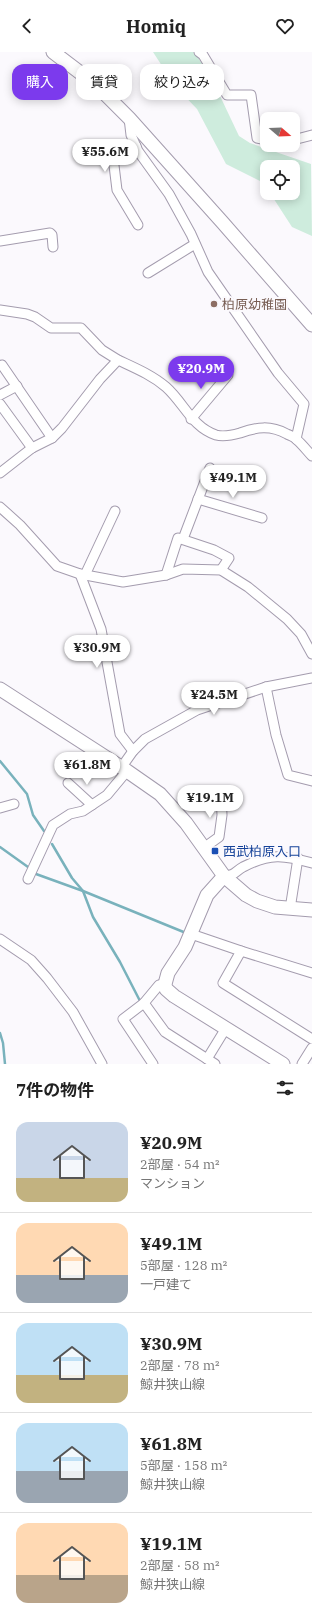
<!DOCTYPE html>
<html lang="ja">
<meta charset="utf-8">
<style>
:root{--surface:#fff;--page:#f6f6f6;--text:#222;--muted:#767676;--line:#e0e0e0;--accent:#7c3aed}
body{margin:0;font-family:"IBM Plex Serif","Noto Sans JP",serif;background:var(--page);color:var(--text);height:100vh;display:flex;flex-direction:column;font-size:15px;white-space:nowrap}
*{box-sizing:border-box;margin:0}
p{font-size:13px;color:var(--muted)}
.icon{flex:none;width:22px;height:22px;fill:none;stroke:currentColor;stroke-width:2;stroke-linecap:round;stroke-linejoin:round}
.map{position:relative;height:1012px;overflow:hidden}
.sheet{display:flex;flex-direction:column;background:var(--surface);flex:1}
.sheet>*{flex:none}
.hud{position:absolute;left:12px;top:12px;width:288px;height:36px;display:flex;gap:8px}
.needle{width:26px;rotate:109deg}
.buttons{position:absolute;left:260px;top:60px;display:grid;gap:8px}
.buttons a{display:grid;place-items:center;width:40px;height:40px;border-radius:8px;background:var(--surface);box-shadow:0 2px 10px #0003;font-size:20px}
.price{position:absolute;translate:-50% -34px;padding:0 9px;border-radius:14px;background:#fff;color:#222;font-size:13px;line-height:26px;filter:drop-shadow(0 1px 2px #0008)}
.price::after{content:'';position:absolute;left:50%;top:24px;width:12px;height:9px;margin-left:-6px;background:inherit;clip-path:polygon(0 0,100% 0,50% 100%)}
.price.on{background:var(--accent);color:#fff}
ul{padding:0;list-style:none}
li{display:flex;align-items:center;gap:12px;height:100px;padding:0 16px}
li+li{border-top:1px solid var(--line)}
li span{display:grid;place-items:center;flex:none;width:112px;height:80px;border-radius:12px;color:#555}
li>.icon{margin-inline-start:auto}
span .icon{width:48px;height:48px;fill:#fffc;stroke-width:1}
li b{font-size:17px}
h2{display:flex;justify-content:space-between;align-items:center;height:48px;padding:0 16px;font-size:17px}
.chip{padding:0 14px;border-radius:12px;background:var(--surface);box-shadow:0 2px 10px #0003;font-size:14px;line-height:36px}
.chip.on{background:var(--accent);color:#fff}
header{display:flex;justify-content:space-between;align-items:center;height:52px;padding:0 16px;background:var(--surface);font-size:18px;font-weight:700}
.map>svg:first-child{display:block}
</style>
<header><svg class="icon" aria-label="back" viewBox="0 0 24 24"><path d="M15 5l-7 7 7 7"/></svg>Homiq<svg class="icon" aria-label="heart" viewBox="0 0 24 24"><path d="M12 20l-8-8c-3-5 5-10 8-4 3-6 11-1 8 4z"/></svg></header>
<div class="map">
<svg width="312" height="1012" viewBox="0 0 312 1012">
<rect width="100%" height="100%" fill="#fbf9fd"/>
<polygon fill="#ceecdd" points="153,0 193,0 197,4 212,27 239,84 250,91 311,112 312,184 292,175 270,141 293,141 293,115 267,115 267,137 262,130 226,112 197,57 175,34"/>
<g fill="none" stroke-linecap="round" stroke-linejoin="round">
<g stroke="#79b2bc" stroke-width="2.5">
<polyline points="0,709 27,742 33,763 44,779"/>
<polyline points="52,792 72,826 83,839 93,865 120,910 140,949"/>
<polyline points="0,795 28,815"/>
<polyline points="36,822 83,839 186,881"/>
<polyline points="0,981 3,991 5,1012"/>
</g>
<g stroke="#a49cae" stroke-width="11">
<g id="street">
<polyline points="199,0 203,3 227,43 251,43 257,86 267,88"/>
<polyline points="129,66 131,83 138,99 169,142 191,182 208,220 278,321 304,352 296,387"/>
<polyline points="293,88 312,83"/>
<polyline points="136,94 112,97 117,138 138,173"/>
<polyline points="0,189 50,181 52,183 53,195"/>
<polyline points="148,221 195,192"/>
<polyline points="0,258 27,262 35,265 51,276 81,276 102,298 118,308"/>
<polyline points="2,313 52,386"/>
<polyline points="0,343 17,334"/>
<polyline points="0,352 32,396"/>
<polyline points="191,367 228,323"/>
<path d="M 0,421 L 32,396 L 52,386 L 62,376 L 100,327 L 118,308 C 135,316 152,323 166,335 C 184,351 192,375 216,383 C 223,385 233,383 240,381 C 257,375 270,373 287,382 C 291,384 295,385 297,388 C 303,393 307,399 312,404"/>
<polyline points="198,447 262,466"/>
<polyline points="0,455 20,473 57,514 80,522 123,530 166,523 183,517 221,518 248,535 287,567 301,582 312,602"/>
<polyline points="183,487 210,416"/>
<polyline points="80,522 101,577 120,682 133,699"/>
<polyline points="85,523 115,459"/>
<polyline points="166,523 178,486 214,498 229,506 221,518"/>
<polyline points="266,635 276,683 288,723 312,729"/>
<polyline points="121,716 133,699 145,687 197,658 266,635 312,626"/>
<polyline points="68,731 92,753"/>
<polyline points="0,756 14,752"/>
<polyline points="205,795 219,785 222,763 221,742"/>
<path d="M 224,824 C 236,823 234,820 243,815 C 270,801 284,803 312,811"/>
<polyline points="28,827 53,773 70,762 83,759 107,743 127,719"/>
<polyline points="290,857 298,806"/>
<polyline points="191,882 241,899"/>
<polyline points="0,887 31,908 47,926 73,960 102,1012"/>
<polyline points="312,921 241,899 223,931 312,987"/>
<polyline points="144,951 165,980 215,1012"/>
<polyline points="207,1007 226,976"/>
<polyline points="153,1012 123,967 144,951 159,933 165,932"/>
<polyline points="302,1012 312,996"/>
</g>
</g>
<g stroke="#a49cae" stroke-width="15">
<g id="secondary">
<polyline points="53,0 95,32 129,66 223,171 312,273"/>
<polyline points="0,637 127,719 160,742 186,771 224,824 246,843 257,849 275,855 312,858"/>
<polyline points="224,824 207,843 185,895 168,921 165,932 166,937 174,944 283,1012"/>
</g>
</g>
<use href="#street" stroke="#fff" stroke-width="9"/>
<use href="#secondary" stroke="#fff" stroke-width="13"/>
</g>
<circle fill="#8d6e63" stroke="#fbf9fd" stroke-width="1.5" cx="214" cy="252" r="4"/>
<rect fill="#1a4fb4" stroke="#fbf9fd" stroke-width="1.5" x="211" y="795" width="8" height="8" rx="2"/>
<g text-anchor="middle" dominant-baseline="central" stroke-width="4" stroke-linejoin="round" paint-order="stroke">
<g font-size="13" fill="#785e54" stroke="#fbf9fd" text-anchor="start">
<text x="222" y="252">柏原幼稚園</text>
</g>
<g font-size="13" fill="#164399" stroke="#fbf9fd" text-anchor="start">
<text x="223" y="799">西武柏原入口</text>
</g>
</g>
</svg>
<div class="buttons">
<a><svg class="needle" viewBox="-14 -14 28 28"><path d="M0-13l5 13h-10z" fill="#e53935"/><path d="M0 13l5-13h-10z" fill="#767676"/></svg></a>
<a><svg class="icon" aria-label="locate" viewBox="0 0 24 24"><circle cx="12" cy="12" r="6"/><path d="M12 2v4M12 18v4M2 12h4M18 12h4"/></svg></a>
</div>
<b class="price" style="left:105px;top:121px">¥55.6M</b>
<b class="price on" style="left:201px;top:338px">¥20.9M</b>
<b class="price" style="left:233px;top:447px">¥49.1M</b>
<b class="price" style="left:97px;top:617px">¥30.9M</b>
<b class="price" style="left:214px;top:664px">¥24.5M</b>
<b class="price" style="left:87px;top:734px">¥61.8M</b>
<b class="price" style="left:210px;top:767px">¥19.1M</b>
<div class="hud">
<a class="chip on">購入</a>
<a class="chip">賃貸</a>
<a class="chip">絞り込み</a>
</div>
</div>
<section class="sheet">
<h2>7件の物件<svg class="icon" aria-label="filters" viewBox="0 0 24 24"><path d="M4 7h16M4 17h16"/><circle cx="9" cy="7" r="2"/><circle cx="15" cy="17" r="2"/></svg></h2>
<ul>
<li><span style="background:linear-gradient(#c9d6e8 70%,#c2b280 0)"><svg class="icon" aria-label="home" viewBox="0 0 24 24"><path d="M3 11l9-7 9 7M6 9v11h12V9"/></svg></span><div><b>¥20.9M</b><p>2部屋 · 54 m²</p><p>マンション</p></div></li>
<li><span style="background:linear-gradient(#ffd9b3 65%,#9aa5b1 0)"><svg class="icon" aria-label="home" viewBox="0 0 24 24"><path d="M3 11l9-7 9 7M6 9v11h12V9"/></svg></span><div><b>¥49.1M</b><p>5部屋 · 128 m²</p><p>一戸建て</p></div></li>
<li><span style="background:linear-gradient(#bfe0f5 65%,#c2b280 0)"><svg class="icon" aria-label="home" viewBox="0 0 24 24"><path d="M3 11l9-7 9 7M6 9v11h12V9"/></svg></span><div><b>¥30.9M</b><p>2部屋 · 78 m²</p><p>鯨井狭山線</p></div></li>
<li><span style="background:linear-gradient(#bfe0f5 60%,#9aa5b1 0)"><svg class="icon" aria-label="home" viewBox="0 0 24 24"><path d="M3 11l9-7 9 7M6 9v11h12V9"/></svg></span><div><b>¥61.8M</b><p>5部屋 · 158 m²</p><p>鯨井狭山線</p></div></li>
<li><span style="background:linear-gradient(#ffd9b3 65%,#b9a48a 0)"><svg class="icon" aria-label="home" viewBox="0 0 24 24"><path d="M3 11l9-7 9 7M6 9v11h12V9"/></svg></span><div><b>¥19.1M</b><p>2部屋 · 58 m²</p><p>鯨井狭山線</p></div></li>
</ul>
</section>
